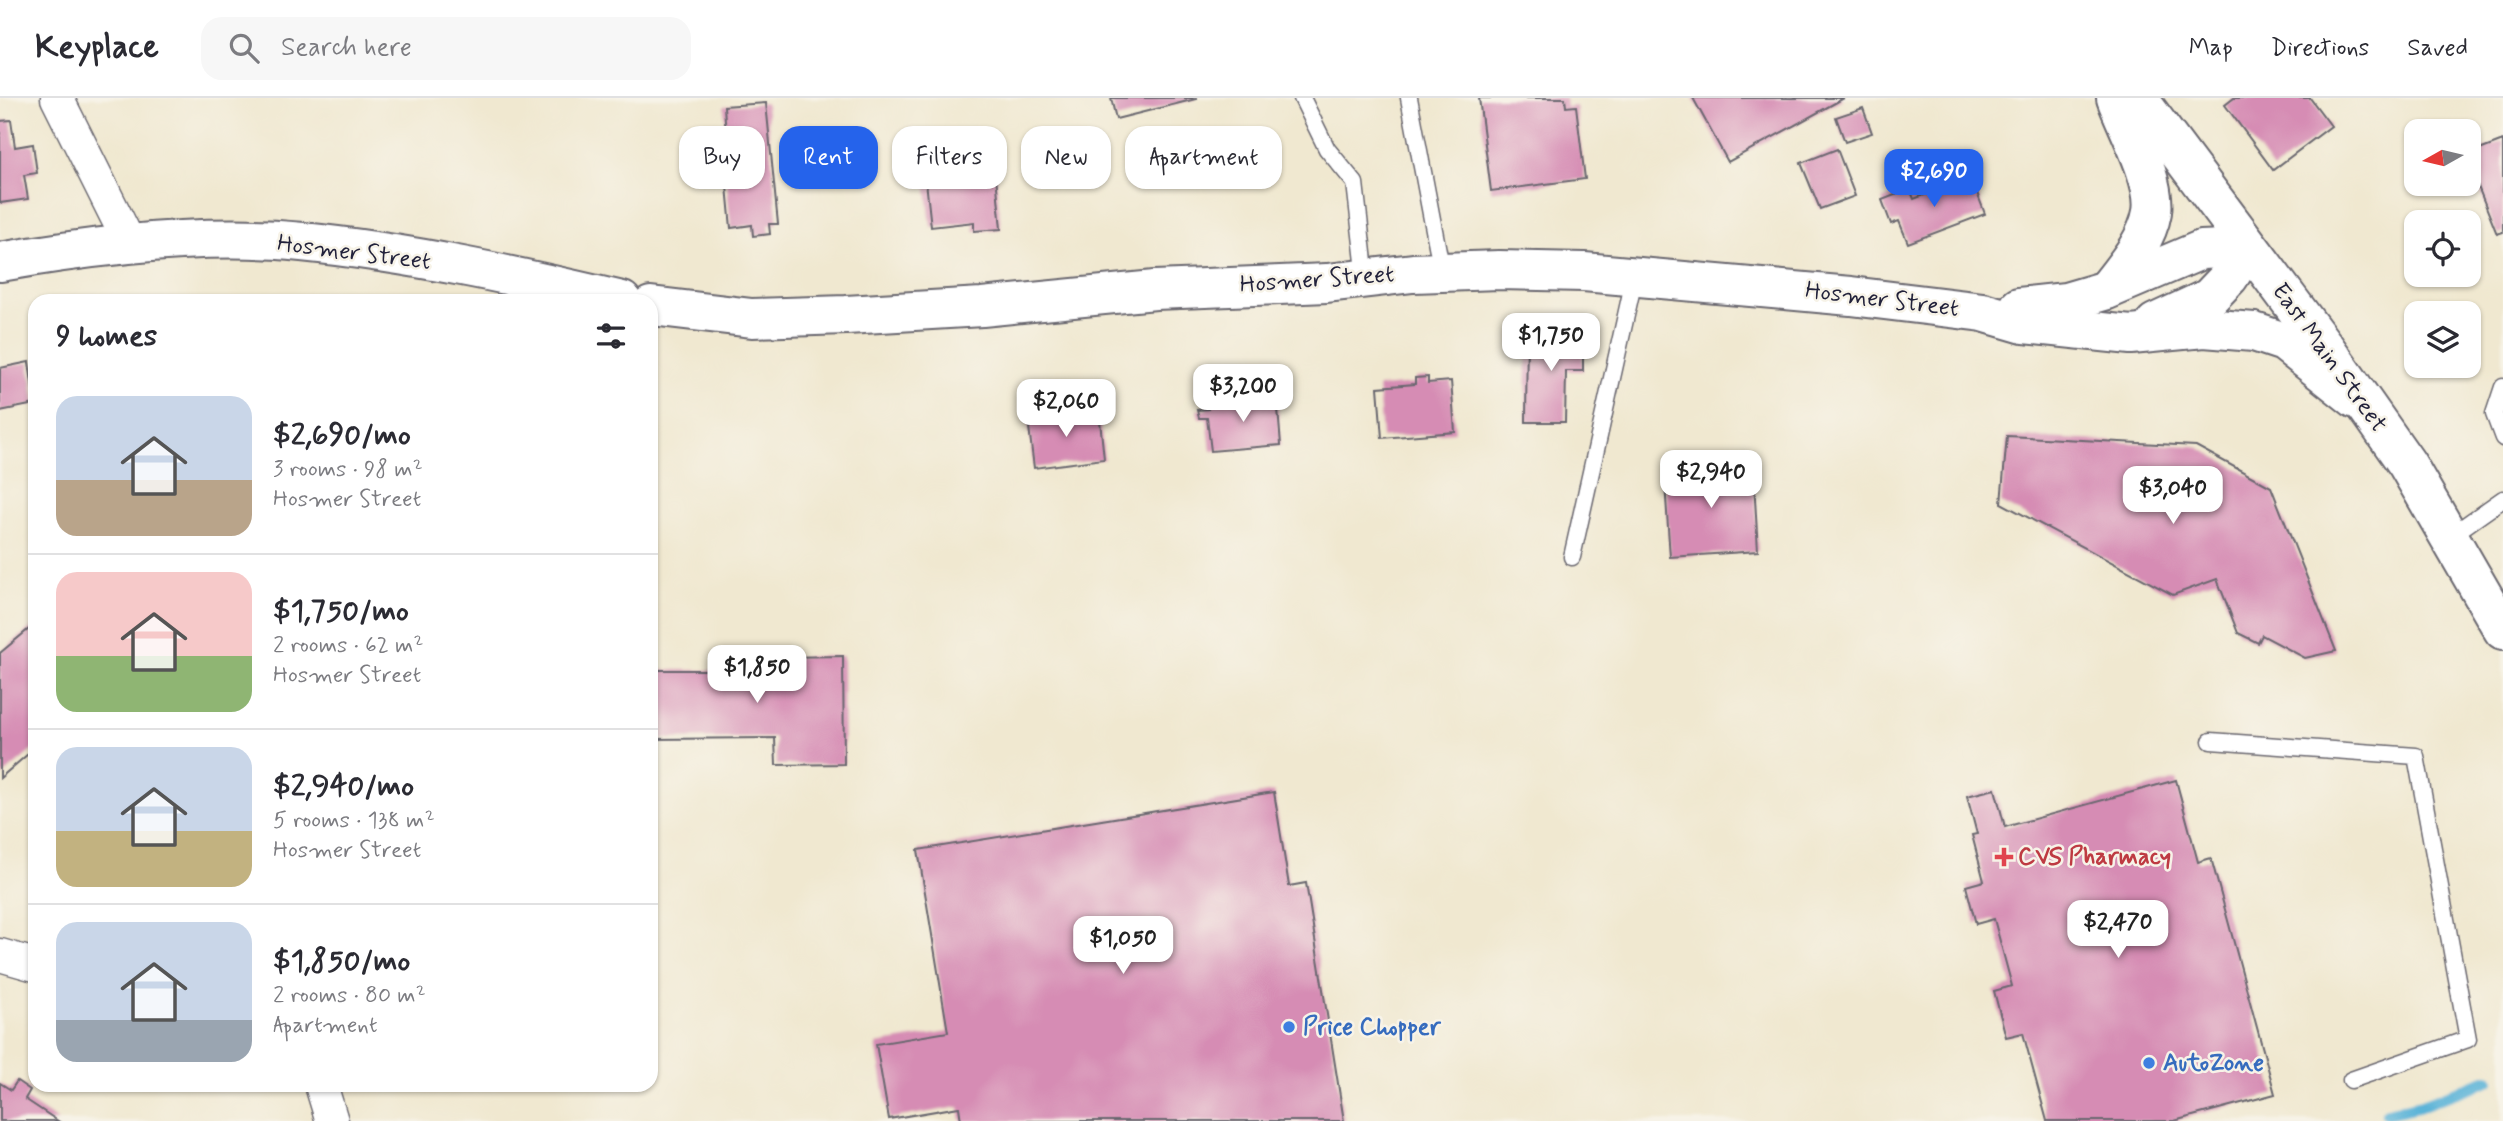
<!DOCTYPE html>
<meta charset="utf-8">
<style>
:root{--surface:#fff;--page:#f7f7f7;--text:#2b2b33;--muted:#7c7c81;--line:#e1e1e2;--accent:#2563eb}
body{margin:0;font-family:Mynerve,sans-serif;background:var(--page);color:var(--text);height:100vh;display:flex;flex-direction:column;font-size:26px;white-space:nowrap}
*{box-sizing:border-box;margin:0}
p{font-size:23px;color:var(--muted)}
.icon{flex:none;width:38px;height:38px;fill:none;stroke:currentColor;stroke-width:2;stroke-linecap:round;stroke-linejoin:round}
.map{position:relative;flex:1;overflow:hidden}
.drawer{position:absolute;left:28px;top:196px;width:630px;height:798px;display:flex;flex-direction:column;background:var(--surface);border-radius:21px;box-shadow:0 2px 5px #0004}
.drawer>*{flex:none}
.top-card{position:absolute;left:679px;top:28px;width:665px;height:63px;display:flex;gap:14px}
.needle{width:46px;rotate:262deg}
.fabs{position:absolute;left:2404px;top:21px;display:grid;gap:14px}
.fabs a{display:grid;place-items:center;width:77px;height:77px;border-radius:14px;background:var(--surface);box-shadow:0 2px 5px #0004;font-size:35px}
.price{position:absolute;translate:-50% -60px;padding:0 16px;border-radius:14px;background:#fff;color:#222;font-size:23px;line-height:46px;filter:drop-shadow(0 2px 4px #0008)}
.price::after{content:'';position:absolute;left:50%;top:42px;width:21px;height:16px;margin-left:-10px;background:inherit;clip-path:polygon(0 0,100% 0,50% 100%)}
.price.active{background:var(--accent);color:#fff}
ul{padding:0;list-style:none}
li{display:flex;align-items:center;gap:21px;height:175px;padding:0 28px}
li+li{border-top:2px solid var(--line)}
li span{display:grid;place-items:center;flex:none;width:196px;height:140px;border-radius:21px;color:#555}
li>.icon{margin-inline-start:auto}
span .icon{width:84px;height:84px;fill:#fffc;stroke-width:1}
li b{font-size:30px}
h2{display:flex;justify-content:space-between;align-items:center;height:84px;padding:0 28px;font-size:30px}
.pill{padding:0 24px;border-radius:21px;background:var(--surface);box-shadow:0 2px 5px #0004;font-size:24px;line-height:63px}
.pill.active{background:var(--accent);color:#fff}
header{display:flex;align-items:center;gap:42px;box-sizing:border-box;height:98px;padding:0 35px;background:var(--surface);border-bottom:2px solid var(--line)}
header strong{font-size:33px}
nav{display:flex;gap:38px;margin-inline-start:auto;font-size:24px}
.search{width:490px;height:63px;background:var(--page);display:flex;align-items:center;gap:18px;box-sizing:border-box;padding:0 24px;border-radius:21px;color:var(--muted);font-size:26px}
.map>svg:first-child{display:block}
</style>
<header>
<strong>Keyplace</strong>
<div class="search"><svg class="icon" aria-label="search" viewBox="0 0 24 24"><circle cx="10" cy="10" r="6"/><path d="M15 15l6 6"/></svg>Search here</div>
<nav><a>Map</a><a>Directions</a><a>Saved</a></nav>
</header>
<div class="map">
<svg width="2503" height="1023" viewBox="0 0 2503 1023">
<rect width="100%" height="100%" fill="#f7f3e8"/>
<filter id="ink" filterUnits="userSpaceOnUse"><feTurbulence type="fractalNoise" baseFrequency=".0143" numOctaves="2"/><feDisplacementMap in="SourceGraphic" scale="14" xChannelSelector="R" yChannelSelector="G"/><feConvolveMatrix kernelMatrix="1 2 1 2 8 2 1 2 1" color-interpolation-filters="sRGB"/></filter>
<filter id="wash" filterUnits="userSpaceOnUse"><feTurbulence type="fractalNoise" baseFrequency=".00686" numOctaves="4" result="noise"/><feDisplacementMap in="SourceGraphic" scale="28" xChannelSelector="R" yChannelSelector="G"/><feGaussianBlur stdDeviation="1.57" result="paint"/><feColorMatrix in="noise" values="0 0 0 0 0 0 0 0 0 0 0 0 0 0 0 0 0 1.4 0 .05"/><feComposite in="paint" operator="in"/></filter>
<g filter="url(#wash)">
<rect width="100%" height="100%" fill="#f0e8d0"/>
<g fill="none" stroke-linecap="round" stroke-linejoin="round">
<polyline stroke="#5bb4d8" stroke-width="12" points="2387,1015 2422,1007 2488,982"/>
</g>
<g id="blocks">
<g fill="#d68cb4">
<polygon points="1111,0 1196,0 1196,1 1116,21"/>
<polygon points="1479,0 1565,0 1566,9 1576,8 1585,81 1491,93"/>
<polygon points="1693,0 1844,0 1728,64"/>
<polygon points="2234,0 2310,0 2331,28 2273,72 2225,7"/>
<polygon points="766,5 778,126 769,126 770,136 753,138 752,127 731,130 725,67 739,65 738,51 727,52 724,8"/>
<polygon points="1863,10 1872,35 1845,44 1836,19"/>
<polygon points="11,22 15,49 33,46 37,75 24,77 28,101 0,105 0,23"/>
<polygon points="2503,43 2503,134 2497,136 2469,66 2469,56"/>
<polygon points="1837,51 1855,98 1820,111 1801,65"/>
<polygon points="995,67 1001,131 974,133 974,124 931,129 925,74"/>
<polygon points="1971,79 1985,116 1908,145 1899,123 1891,126 1882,102 1910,91 1914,101"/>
<polygon points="1527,234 1583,235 1583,273 1566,273 1565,324 1526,324"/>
<polygon points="29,264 35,306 0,313 0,270"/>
<polygon points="1428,279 1428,285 1451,283 1455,334 1382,340 1378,289 1415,286 1415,280"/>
<polygon points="1277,299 1281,347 1211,353 1207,320 1199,320 1197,312 1208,311 1207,305"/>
<polygon points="1099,313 1104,361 1034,370 1028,321"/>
<polygon points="2007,338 2196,348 2271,389 2336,553 2305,560 2262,537 2258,545 2238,535 2217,481 2173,497 2001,405"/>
<polygon points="1753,365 1758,453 1670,459 1664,370"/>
<polygon points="35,526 35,650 0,680 0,555"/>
<polygon points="843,558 844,666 776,667 775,640 651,641 651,572 721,572 722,560"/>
<polygon points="2176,682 2198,764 2211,760 2275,996 2174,1023 2047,1023 2023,935 2006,939 1994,893 2012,888 1994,821 1976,826 1966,788 1984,783 1972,737 1977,736 1967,698 1995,691 2005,729"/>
<polygon points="1274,694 1289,788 1306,785 1344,1023 961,1023 959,1009 889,1021 876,946 948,934 918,752"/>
<polygon points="17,983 30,992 25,1001 58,1023 0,1023 0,985 11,992"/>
</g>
</g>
</g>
<g filter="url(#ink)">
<use href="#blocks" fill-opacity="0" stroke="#6a676f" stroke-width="2"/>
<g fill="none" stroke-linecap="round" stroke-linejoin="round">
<g stroke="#6a676f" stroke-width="19">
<g id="service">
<polyline points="1302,0 1327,51 1355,85 1366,181"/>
<polyline points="1409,0 1442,174"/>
<polyline points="2503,289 2494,316 2503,340"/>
<polyline points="2449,439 2503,401"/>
<polyline points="1572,459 1635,177"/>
<polyline points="2211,643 2416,658 2468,941 2351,982"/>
</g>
</g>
<g stroke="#6a676f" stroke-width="35">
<g id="minor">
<polyline points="57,0 131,148"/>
<polyline points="0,857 35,867"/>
<polyline points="321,987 332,1023"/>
</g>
</g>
<g stroke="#6a676f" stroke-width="42">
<g id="tertiary">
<path d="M 0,164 C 92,148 209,134 302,144 C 410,155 517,178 622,203"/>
<path d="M 2108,190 C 2125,168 2147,143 2152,114 C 2157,83 2127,30 2116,0"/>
<polyline points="651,208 752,220 846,217 982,209 1155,192 1327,185 1413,175 1499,172 1584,174 1851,198 1983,214 2024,226 2131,237 2204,230 2254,234 2284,244 2356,301"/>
<polyline points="2019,209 2066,204 2107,192 2201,152 2248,150"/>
<polyline points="2155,225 2209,200 2229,179 2248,150"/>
</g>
</g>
<g stroke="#6a676f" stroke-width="42">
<polyline id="primary" points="2138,0 2326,251 2407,366 2503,532"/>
</g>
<use href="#service" stroke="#fff" stroke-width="16"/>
<use href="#minor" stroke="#fff" stroke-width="32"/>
<use href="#tertiary" stroke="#fff" stroke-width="38"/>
<use href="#primary" stroke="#fff" stroke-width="38"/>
</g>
</g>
<path fill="#e0444e" stroke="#f7f3e8" stroke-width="2.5" d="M2000.5 748.5h7v7h7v7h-7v7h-7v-7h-7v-7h7z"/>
<g fill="#3f7fe0" stroke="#f7f3e8" stroke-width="2.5">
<circle cx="1289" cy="929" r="7"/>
<circle cx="2149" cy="965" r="7"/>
</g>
<g text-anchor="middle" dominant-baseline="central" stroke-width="5" stroke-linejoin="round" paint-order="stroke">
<g font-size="24" fill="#22223b" stroke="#f7f3e8">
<text transform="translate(354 155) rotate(7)">Hosmer Street</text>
<text transform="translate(1317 182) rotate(-4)">Hosmer Street</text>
<text transform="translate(1882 202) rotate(7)">Hosmer Street</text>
<text transform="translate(2329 260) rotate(54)">East Main Street</text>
</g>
<g font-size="24" font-weight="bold" fill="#be3a42" stroke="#f7f3e8" text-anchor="start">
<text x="2018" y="759">CVS Pharmacy</text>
</g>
<g font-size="24" font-weight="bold" fill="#366cbe" stroke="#f7f3e8" text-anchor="start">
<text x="1303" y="929">Price Chopper</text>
<text x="2163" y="965">AutoZone</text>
</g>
</g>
</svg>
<div class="fabs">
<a><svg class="needle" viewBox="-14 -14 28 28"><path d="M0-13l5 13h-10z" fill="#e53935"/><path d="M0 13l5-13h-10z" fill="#7c7c81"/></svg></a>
<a><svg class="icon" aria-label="locate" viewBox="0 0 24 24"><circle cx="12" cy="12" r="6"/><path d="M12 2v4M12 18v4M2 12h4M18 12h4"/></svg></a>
<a><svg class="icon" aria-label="layers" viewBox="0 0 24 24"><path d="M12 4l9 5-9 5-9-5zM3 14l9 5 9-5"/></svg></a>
</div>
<b class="price active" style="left:1934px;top:111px">$2,690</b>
<b class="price" style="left:1551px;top:275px">$1,750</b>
<b class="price" style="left:1243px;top:326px">$3,200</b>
<b class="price" style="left:1066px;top:341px">$2,060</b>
<b class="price" style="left:1711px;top:412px">$2,940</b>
<b class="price" style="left:2173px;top:428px">$3,040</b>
<b class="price" style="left:757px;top:607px">$1,850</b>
<b class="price" style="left:2118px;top:862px">$2,470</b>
<b class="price" style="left:1123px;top:878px">$1,050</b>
<div class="top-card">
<a class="pill">Buy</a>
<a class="pill active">Rent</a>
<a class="pill">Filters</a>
<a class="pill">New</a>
<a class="pill">Apartment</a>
</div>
<section class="drawer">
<h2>9 homes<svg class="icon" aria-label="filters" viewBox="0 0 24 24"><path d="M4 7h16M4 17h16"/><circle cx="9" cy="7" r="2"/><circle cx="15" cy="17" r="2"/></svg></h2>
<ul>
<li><span style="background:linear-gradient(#c9d6e8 60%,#b9a48a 0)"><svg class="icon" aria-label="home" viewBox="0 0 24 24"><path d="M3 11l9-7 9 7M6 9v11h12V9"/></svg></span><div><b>$2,690/mo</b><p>3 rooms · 98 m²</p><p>Hosmer Street</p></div></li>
<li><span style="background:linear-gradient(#f6c9c9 60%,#8fb573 0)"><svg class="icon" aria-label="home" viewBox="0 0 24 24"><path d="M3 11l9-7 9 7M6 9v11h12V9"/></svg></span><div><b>$1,750/mo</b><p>2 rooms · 62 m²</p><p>Hosmer Street</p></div></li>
<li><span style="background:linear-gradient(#c9d6e8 60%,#c2b280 0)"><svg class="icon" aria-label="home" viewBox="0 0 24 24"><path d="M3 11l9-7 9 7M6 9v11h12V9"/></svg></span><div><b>$2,940/mo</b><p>5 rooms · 138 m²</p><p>Hosmer Street</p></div></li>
<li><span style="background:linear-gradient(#c9d6e8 70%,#9aa5b1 0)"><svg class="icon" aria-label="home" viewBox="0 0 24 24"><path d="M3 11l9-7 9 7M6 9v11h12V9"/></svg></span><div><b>$1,850/mo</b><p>2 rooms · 80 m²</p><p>Apartment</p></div></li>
</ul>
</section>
</div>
